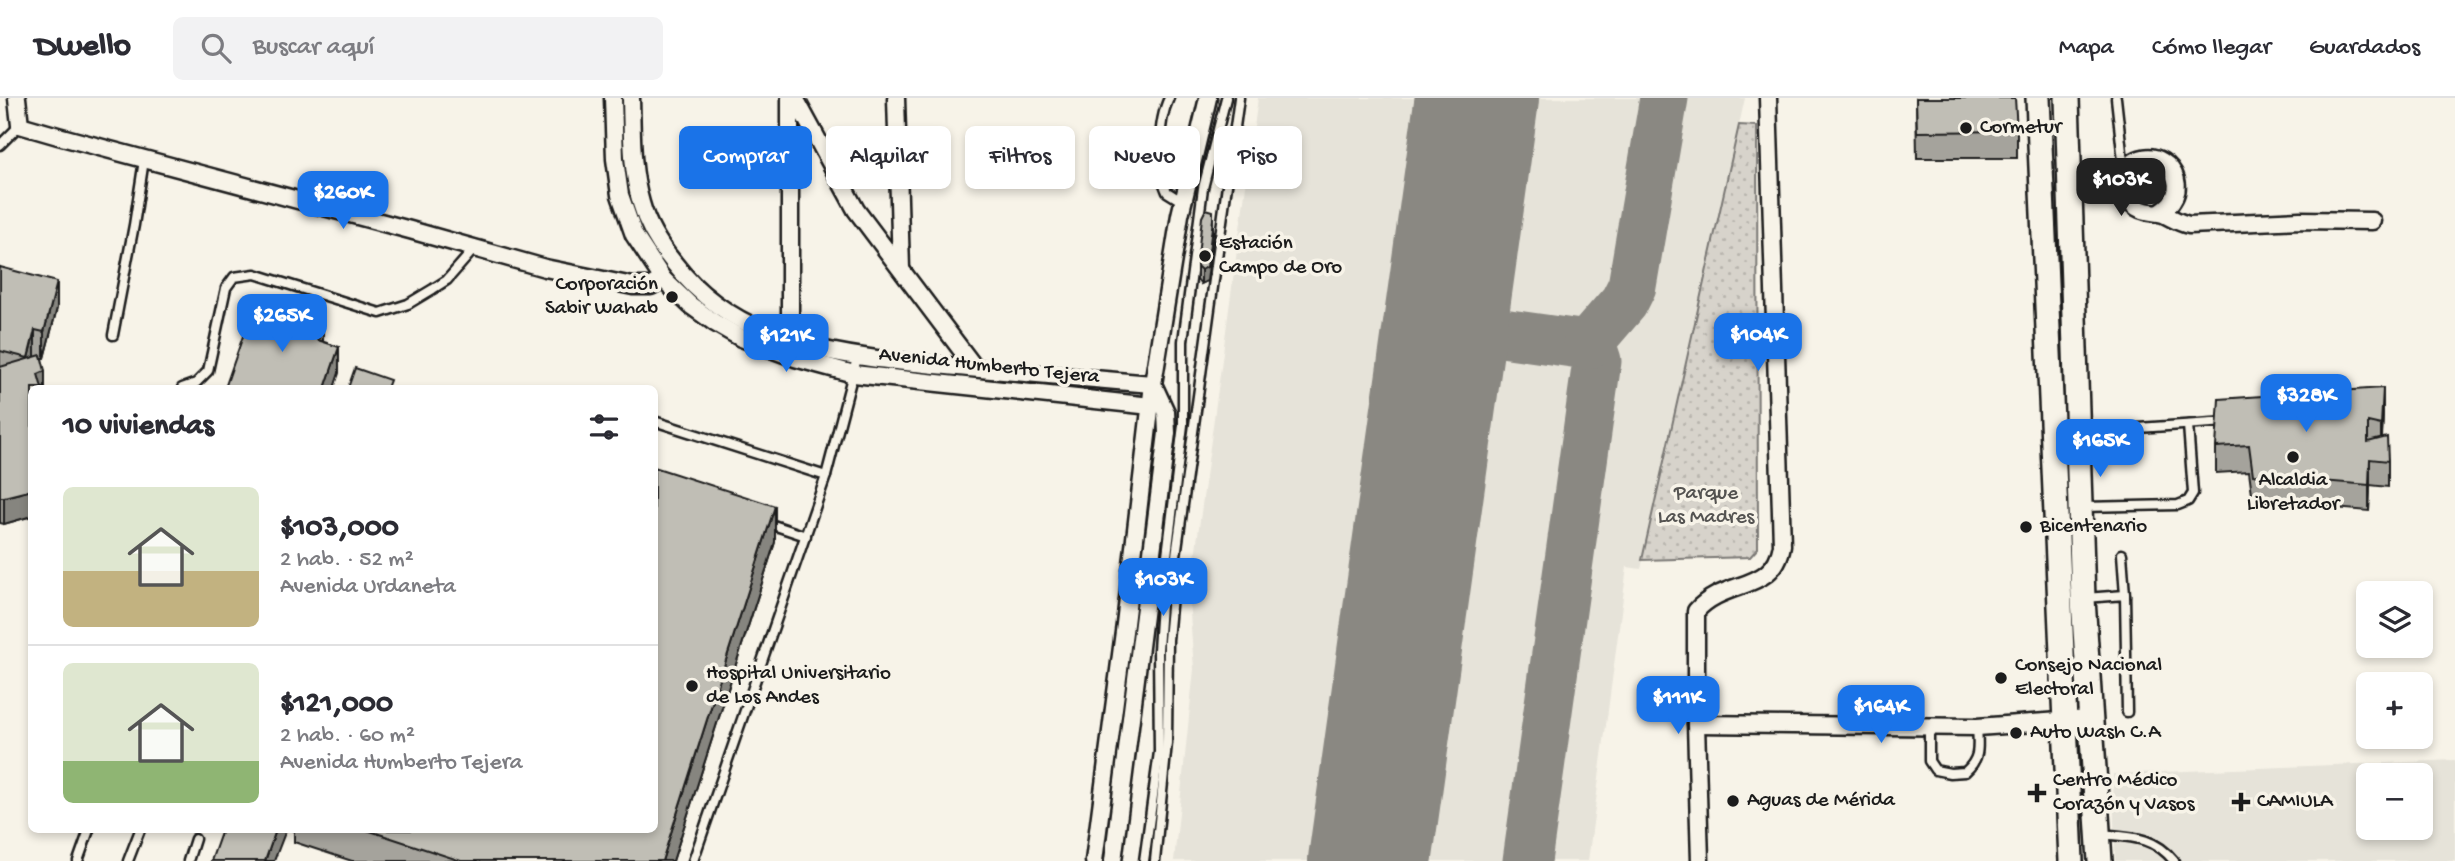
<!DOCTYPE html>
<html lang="es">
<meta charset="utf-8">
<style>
:root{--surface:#fff;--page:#f2f2f3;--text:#2b2b33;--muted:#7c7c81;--line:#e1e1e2;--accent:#1a73e8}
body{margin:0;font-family:"Gochi Hand",sans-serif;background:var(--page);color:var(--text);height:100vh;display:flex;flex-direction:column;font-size:26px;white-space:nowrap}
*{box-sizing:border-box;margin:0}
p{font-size:23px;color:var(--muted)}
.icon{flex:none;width:38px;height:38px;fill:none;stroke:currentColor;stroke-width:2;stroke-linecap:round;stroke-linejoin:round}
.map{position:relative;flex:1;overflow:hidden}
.panel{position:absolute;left:28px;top:287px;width:630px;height:448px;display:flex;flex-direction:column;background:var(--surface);border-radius:10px;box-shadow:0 4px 10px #0003}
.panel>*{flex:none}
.guide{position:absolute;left:679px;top:28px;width:665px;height:63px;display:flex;gap:14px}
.controls{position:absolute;left:2356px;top:483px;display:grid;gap:14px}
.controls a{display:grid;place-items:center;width:77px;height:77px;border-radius:10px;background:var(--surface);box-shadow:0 4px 10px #0003;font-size:35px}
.price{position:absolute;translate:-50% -60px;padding:0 16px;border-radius:14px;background:var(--accent);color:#fff;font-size:23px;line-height:46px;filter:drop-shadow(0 2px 4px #0008)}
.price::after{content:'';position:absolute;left:50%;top:42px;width:21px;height:16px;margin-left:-10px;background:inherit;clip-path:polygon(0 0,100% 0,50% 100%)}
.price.selected{background:#222;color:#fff}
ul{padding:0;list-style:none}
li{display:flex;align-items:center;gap:21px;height:175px;padding:0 35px}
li+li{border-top:2px solid var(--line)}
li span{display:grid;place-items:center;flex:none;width:196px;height:140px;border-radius:10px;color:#555}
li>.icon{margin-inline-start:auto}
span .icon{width:84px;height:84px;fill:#fffc;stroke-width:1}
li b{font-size:30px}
h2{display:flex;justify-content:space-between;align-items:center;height:84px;padding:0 35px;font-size:30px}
.tag{padding:0 24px;border-radius:10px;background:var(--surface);box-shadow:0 4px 10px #0003;font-size:24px;line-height:63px}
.tag.selected{background:var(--accent);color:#fff}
header{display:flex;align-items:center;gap:42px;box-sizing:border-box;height:98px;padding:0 35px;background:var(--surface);border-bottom:2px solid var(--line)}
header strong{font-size:33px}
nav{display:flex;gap:38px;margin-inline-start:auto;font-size:24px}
.search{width:490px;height:63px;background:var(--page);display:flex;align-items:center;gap:18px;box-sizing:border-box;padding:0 24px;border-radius:10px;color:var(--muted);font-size:26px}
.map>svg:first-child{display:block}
</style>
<header>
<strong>Dwello</strong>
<div class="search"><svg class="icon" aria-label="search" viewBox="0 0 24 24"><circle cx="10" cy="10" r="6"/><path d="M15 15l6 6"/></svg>Buscar aquí</div>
<nav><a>Mapa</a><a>Cómo llegar</a><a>Guardados</a></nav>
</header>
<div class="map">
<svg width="2455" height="763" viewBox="0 0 2455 763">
<defs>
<pattern id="grass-dots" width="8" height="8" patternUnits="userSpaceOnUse" patternTransform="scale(1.75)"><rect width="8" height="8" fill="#d7d3cb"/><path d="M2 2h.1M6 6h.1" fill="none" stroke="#b8b5ae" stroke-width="1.8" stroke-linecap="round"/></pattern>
</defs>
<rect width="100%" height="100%" fill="#f7f3e8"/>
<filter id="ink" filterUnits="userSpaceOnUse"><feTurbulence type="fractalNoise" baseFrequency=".0143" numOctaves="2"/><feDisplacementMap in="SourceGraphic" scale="14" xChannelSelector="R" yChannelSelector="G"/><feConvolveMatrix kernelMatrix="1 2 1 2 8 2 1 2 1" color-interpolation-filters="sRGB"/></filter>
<g filter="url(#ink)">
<g fill="#e6e3d9" fill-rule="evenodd">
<polygon points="1258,0 1745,0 1641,471 1627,469 1588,763 1174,763 1194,571 1189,502"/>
<path d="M 2455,662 L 2455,763 L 2115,763 L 2113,676 ZM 2368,677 L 2420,677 L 2420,730 L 2368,730 Z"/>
</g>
<polygon fill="url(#grass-dots)" stroke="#7a7874" stroke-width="2" points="1739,27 1757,28 1758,450 1750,459 1642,462"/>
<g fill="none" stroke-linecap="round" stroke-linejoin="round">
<g stroke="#8a8882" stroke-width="49">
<polyline points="1445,227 1587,247 1594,254 1597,263 1527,763"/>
<polyline points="1587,247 1624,204 1632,188 1664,0"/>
</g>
<polyline stroke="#8a8882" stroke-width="124" points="1370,763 1477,0"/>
<g stroke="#1c1c1c" stroke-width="13">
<g id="lane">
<path d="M 1169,0 C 1158,23 1156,71 1167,94 L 1183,104"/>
<polyline points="2116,0 2124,72"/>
<polyline points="0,47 20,27"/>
<polyline points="113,237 134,127 144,62"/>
<polyline points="182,290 196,285 208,273 226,190 234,179 255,176 380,215 408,206 433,191 447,182 475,150"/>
<polyline points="654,323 826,378"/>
<polyline points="2079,334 2227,324"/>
<polyline points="2082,409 2178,407 2188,403 2193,395 2188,327"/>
<polyline points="767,425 806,438"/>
<polyline points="2122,456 2125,497"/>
<polyline points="2085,500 2125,497 2127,614"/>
<path d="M 1929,629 L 1929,663 L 1935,672 L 1950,675 L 1965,674 C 1981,660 1978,649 1977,629"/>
<path d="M 2101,736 C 2131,739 2154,738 2174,763"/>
<polyline points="78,763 89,732"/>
<polyline points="128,763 140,732"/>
<polyline points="188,763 195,741"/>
<polyline points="693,763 826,378 857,260"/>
<polyline points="1144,763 1159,654 1158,552 1161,506 1183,327 1183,243 1203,90 1226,0"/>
<polyline points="1155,763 1167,645 1168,542 1175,465 1239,0"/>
</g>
</g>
<g stroke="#1c1c1c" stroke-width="21">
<g id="street">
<polyline points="17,0 20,27 58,38 410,132 545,170 633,188 651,188 663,181"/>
<polyline points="613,0 615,61 620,97 634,137 663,181 690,207 715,225 741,240 795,260 854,276 1151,308"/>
<path d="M 631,0 C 632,35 631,71 641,105 C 647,127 660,148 674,165 C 743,256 863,260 968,270 C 1029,275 1091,281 1153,286"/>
<polyline points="790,0 790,242 792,249"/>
<polyline points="795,0 856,112 975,270"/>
<polyline points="896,0 901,171"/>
<path d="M 2068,76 L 2119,81 C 2144,34 2192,74 2172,103 C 2170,107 2164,111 2160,114"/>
<path d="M 2119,81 C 2122,95 2131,110 2146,113 C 2152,115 2158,114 2163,116 C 2172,120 2179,125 2189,127 L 2300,122 L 2372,123"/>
<polyline points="1696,626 1977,629 2089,621"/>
<polyline points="1094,763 1125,526 1153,286 1180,117 1208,0"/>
<polyline points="1113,763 1167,335 1166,314 1153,286"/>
<path d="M 1700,763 L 1696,626 L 1696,513 C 1725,480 1774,495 1782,447 L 1768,0"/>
</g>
</g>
<g stroke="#1c1c1c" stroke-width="28">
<g id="secondary">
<polyline points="2038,0 2071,763"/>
<polyline points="2067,0 2083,501 2100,763"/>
</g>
</g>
<use href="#lane" stroke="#f7f3e8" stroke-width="8"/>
<use href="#street" stroke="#f7f3e8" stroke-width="16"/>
<use href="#secondary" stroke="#f7f3e8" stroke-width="23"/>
</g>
<g fill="#a5a39c" stroke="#1c1c1c" stroke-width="2">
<polygon points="1916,0 2017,33 2017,60 1917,60"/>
<polygon points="1213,135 1207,183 1201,186 1197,181 1197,168"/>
<polygon points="0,169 57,210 44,260 42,260 45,290 32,290 32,418 4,426 0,425"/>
<polygon points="2383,316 2382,340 2388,363 2388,389 2370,387 2369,413 2253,403 2249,373 2216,375 2216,349"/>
<polygon points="775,444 673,763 352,763 294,744 294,732 654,732"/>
</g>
<g fill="#86857f" stroke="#1c1c1c" stroke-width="2">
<polygon points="1213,121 1213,135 1207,183 1201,186 1201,172"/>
<polygon points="57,184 57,210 44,260 44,234"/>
<polygon points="323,227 323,253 318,242"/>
<polygon points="35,232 35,258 28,286 28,260"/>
<polygon points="339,249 339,275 334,290 325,290"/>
<polygon points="45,273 45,290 38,290 38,276"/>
<polygon points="2383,290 2383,316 2381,353 2381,327"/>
<polygon points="2370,361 2370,387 2369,413 2369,387"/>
<polygon points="32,392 32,418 4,426 4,399"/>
<polygon points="775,408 775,444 673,763 662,763"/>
<polygon points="276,732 286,732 274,763 265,763"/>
</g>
<g fill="#c0beb5" stroke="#1c1c1c" stroke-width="2">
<polygon points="1916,0 2015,0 2017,33 1917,34"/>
<polygon points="1206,111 1213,113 1213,121 1207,169 1201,172 1197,168 1202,119"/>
<polygon points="0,169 57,184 44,234 35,232 28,260 0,253"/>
<polygon points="270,209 323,227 318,242 339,249 325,290 225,290 250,218 266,223"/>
<polygon points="41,257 45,273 38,276 42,290 32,290 32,392 4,399 0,399 0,269"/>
<polygon points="355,270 390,282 387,290 348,290"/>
<polygon points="2383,290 2381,327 2368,324 2368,344 2387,339 2388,363 2370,361 2369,387 2253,377 2249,347 2216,349 2219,301"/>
<polygon points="654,369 775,408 662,763 461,763 367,732 654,732"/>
<polygon points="222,732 276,732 265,763 211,763"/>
</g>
</g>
<g fill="#1c1c1c" stroke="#f7f3e8" stroke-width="2.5">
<circle cx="1966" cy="30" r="7"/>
<circle cx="1205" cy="158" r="7"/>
<circle cx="672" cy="199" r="7"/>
<circle cx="2293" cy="359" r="7"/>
<circle cx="2026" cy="429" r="7"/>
<circle cx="2001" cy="580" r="7"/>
<circle cx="692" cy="588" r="7"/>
<circle cx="2016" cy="635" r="7"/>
<path d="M2033.5 684.5h7v7h7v7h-7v7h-7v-7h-7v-7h7z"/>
<circle cx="1733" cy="703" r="7"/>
<path d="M2237.5 693.5h7v7h7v7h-7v7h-7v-7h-7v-7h7z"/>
</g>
<g text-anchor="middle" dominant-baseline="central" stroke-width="7" stroke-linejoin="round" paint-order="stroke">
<g font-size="21" fill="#1c1c1c" stroke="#f7f3e8" text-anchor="start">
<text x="1980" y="30">Cormetur</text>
<text x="1219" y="146">Estación<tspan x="1219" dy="24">Campo de Oro</tspan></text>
<text x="658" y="187" text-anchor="end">Corporación<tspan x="658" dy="24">Sabir Wahab</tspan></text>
<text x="2293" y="383" text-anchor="middle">Alcaldia<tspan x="2293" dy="24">Libretador</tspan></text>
<text x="2040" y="429">Bicentenario</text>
<text x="2015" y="568">Consejo Nacional<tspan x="2015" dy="24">Electoral</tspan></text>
<text x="706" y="576">Hospital Universitario<tspan x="706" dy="24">de Los Andes</tspan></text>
<text x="2030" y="635">Auto Wash C.A</text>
<text x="2053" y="683">Centro Médico<tspan x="2053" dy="24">Corazón y Vasos</tspan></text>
<text x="1747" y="703">Aguas de Mérida</text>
<text x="2257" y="704">CAMIULA</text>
</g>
<g font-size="21" fill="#1c1c1c" stroke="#f7f3e8">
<text transform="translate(989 269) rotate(6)">Avenida Humberto Tejera</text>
</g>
<g font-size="21" fill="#545351" stroke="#f7f3e8">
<text x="1706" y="396">Parque<tspan x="1706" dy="24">Las Madres</tspan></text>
</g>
</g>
</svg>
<div class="controls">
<a><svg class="icon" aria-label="layers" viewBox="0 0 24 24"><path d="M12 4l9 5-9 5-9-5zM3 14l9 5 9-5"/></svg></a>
<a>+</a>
<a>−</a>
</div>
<b class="price selected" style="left:2121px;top:120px">$103K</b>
<b class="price" style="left:343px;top:133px">$260K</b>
<b class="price" style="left:282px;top:256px">$265K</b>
<b class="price" style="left:1758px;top:275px">$104K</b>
<b class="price" style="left:786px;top:276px">$121K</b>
<b class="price" style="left:2306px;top:336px">$328K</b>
<b class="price" style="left:2100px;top:381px">$165K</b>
<b class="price" style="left:1163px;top:520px">$103K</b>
<b class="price" style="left:1678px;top:638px">$111K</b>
<b class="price" style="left:1881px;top:647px">$164K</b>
<div class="guide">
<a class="tag selected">Comprar</a>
<a class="tag">Alquilar</a>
<a class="tag">Filtros</a>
<a class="tag">Nuevo</a>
<a class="tag">Piso</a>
</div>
<section class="panel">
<h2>10 viviendas<svg class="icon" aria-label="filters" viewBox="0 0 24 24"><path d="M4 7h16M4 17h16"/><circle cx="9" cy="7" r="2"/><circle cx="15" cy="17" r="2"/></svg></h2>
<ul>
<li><span style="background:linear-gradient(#dfe7d0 60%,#c2b280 0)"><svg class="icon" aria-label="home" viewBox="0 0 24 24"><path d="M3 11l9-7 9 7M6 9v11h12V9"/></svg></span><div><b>$103,000</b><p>2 hab. · 52 m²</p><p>Avenida Urdaneta</p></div></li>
<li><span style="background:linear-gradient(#dfe7d0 70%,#8fb573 0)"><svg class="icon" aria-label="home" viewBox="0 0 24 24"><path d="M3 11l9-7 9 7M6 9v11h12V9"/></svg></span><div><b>$121,000</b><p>2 hab. · 60 m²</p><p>Avenida Humberto Tejera</p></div></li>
</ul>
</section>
</div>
